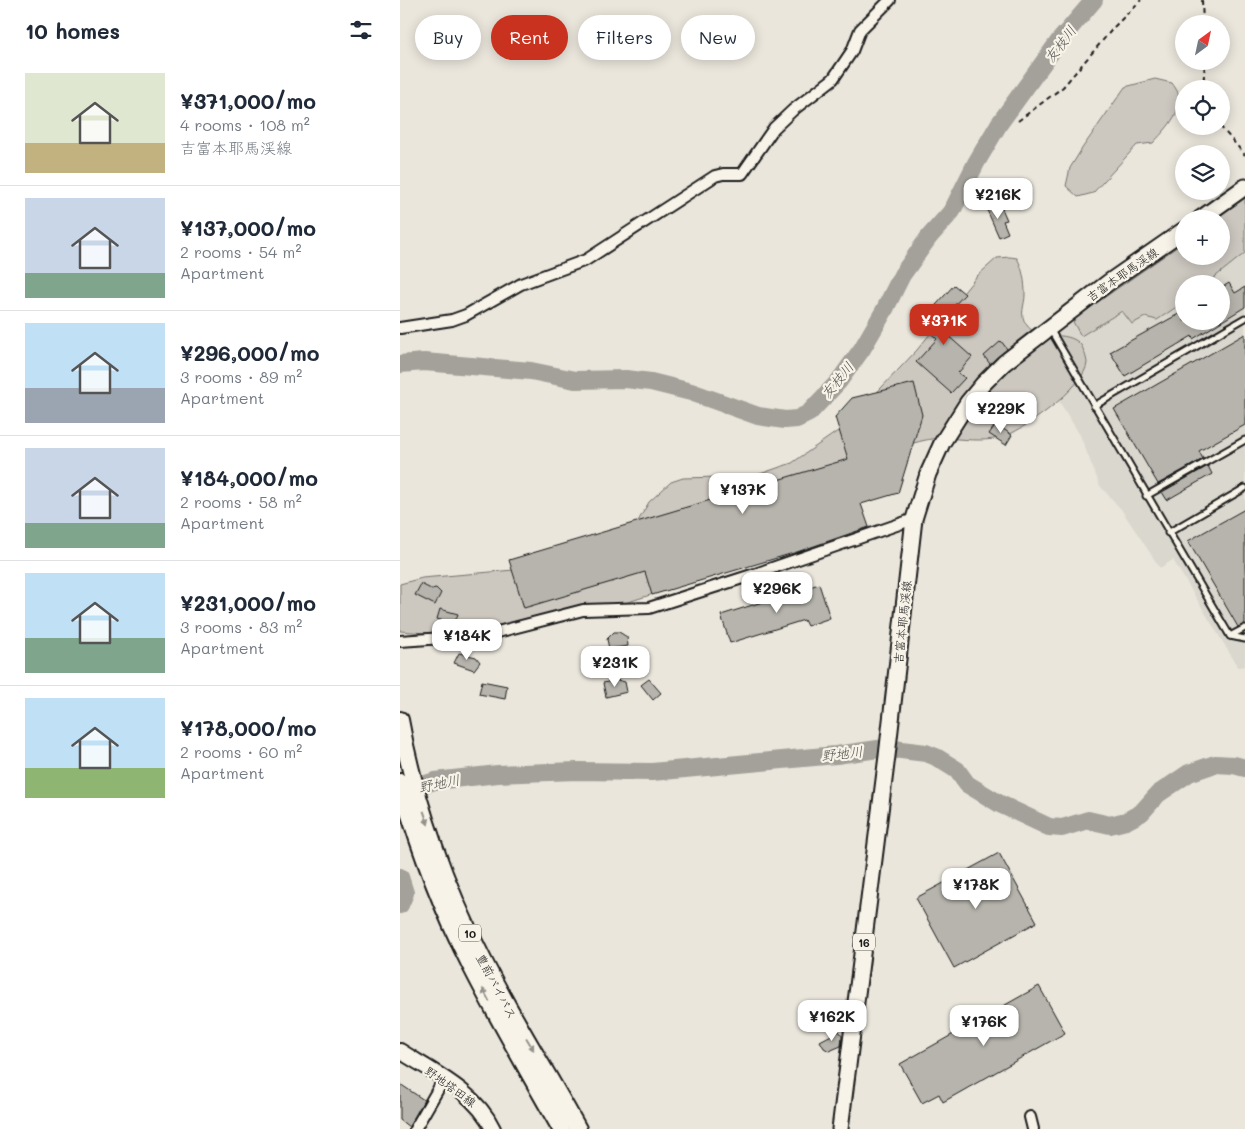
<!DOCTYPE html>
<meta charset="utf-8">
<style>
:root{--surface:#fff;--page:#f2f2f3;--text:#1f2937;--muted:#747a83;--line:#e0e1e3;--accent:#c8321e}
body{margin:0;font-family:Mali,"Klee One",sans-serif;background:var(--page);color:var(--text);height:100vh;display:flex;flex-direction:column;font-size:19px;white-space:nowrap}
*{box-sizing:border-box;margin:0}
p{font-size:16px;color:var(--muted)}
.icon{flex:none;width:28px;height:28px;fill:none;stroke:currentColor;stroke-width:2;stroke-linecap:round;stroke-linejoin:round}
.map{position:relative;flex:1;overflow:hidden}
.panel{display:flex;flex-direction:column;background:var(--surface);width:400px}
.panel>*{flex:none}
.top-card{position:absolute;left:15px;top:15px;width:475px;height:45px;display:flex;gap:10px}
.needle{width:32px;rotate:33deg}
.fabs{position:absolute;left:775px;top:15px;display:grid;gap:10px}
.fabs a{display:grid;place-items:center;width:55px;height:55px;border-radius:50%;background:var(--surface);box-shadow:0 2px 12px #0003;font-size:25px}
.price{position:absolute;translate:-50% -42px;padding:0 11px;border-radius:10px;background:#fff;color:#222;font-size:16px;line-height:32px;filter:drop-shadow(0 1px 2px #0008)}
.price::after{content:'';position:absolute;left:50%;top:30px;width:15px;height:11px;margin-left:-8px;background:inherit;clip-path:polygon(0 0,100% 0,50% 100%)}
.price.active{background:var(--accent);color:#fff}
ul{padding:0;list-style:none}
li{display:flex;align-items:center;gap:15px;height:125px;padding:0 25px}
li+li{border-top:1px solid var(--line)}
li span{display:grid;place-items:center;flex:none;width:140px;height:100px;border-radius:0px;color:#555}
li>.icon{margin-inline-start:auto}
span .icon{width:60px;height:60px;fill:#fffc;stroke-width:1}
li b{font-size:21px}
h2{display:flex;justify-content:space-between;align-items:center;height:60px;padding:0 25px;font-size:21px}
.pill{padding:0 18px;border-radius:22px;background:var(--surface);box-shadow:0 2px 12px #0003;font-size:18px;line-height:45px}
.pill.active{background:var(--accent);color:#fff}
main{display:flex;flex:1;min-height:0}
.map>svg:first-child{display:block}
</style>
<main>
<section class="panel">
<h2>10 homes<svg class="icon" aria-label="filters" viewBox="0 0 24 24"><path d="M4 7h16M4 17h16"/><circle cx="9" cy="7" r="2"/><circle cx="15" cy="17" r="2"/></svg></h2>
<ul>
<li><span style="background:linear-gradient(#dfe7d0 70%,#c2b280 0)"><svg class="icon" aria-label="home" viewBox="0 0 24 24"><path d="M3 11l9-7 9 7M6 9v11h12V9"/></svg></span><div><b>¥371,000/mo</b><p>4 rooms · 108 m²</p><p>吉富本耶馬渓線</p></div></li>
<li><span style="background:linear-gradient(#c9d6e8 75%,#7fa58c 0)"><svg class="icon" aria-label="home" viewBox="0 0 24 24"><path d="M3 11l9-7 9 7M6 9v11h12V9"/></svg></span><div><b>¥137,000/mo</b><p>2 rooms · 54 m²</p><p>Apartment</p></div></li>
<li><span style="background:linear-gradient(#bfe0f5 65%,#9aa5b1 0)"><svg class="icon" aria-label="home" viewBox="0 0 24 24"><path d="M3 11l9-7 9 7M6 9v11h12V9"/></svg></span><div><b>¥296,000/mo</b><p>3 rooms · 89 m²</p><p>Apartment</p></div></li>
<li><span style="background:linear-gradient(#c9d6e8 75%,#7fa58c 0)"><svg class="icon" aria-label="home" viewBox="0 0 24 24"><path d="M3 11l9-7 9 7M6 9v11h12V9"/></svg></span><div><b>¥184,000/mo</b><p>2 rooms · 58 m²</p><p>Apartment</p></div></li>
<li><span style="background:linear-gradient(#bfe0f5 65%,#7fa58c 0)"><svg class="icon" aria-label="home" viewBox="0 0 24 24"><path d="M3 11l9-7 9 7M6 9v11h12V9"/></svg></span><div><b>¥231,000/mo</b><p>3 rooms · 83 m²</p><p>Apartment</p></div></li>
<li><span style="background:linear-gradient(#bfe0f5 70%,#8fb573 0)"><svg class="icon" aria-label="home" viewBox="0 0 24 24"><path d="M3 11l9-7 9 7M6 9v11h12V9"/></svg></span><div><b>¥178,000/mo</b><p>2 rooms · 60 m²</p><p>Apartment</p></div></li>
</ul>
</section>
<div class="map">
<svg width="845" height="1129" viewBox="0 0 845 1129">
<rect width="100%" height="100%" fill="#eae6dc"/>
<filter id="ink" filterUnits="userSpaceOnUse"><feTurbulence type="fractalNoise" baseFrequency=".02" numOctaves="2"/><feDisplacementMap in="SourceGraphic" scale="10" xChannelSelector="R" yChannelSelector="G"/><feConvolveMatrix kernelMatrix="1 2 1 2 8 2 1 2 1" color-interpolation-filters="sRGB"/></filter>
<g filter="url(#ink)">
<polygon fill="#dad7ce" points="845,253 845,666 838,667 773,560 760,568 721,509 700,486 680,435 649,385 640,347 672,320 681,336 722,311 732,324 745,317 757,320 784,302 784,321 821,321 821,284 806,284"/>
<g fill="#ccc8c0" stroke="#74726e">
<path d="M 755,79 L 772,83 C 774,86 777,90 778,93 C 784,112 764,131 753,143 L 737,145 L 693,193 L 678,197 L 666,186 L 670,168 L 683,147 L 725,87 Z"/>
<polygon points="845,196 845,253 806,284 784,284 784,302 757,320 745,317 732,324 722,311 681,336 672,320 784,242 784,256 821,256 821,219 814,219"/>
<path d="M 610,257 L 617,258 C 623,269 625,282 625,295 C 625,305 619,314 626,324 C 638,343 667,328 681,345 C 683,348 687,359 687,363 C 685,387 622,432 600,438 C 580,442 563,439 543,438 C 530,438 518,442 506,445 L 303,578 L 222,604 L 108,630 L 51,635 L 0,631 L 0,584 L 22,578 L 125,569 L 237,523 L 249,502 L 271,482 L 283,478 L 354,476 L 392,463 L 445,426 L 517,350 L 577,276 L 597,258 Z"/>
</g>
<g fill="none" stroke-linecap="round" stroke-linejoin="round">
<g stroke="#a3a19a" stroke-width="18">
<polyline points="0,364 24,362 131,371 175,380 226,379 251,382 291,392 358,416 385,420 397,419 409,413 439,381 462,349 484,311 502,275 529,237 552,211 576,163 599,124 659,41 694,0"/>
<polyline points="0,792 35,781 98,774 177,771 252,772 436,755 485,748 526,753 536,757 557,770 567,784 600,804 649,827 662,828 688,820 710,825 726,821 741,813 758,794 789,773 815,764 834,765 845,768"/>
<polyline points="0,877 5,893 0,905"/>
</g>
</g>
<g fill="#b6b4ac" stroke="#1c1c1c">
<polygon points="600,204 607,220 603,221 608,233 599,237 587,210"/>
<polygon points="829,283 835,293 845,287 845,307 793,339 792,336 725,376 710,352 784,311 784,321 821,321 821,288"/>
<polygon points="554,285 565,294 536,325 572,357 558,373 565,378 551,393 516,362 537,339 520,323"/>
<polygon points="845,334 845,425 799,451 803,459 758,484 714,409"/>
<polygon points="601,341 607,349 590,364 584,356"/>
<polygon points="514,383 522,415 498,493 461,504 469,527 397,552 252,595 245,572 124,608 109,560 448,459 435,417 452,398"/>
<polygon points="596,424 612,435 606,445 589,434"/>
<polygon points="808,466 812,474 767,500 762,492"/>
<polygon points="845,509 845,624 838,627 788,541"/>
<polygon points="21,584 31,589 36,588 41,593 35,605 15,595"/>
<polygon points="419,584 430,618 407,626 404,620 330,643 321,615"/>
<polygon points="40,609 58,614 54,624 37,619"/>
<polygon points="214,632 219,632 227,637 228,646 209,649 207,639"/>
<polygon points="59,653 76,657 80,662 74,670 54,663"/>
<polygon points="249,679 261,693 253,700 241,685"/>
<polygon points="217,680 225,682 227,692 206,697 203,683"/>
<polygon points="82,681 107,686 105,699 79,694"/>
<polygon points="599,853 637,922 554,968 516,898"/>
<polygon points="639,986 665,1033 543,1102 539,1094 522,1103 500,1064"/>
<polygon points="439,1031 442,1035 441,1046 429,1051 424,1048 420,1041"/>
<polygon points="0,1084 24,1100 9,1127 0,1120"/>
</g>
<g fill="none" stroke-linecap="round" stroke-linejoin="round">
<g stroke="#1c1c1c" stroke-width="9">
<g id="service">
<polyline points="650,329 830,636 845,639"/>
<polyline points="694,406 845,318"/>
<polyline points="746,496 845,440"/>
<polyline points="768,533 845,488"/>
<polyline points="830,636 845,628"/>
</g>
</g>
<g stroke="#1c1c1c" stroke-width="14">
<g id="minor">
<polyline points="0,328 52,320 66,315 121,284 186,260 315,176 323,174 342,174 374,128 393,110 433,79 452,51 460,30 490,0"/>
<polyline points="0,641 86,635 183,610 249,608 355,574 514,519"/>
<polyline points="630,1117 633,1129"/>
<polyline points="15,1129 44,1079"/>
</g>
</g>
<g stroke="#1c1c1c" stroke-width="18">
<path id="secondary" d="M 0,1051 C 33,1072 76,1092 93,1129"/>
</g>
<g stroke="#1c1c1c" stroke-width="19">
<g id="primary">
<polyline points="800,219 845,187"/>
<polyline points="440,1129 487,756 514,519 528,474 542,443 568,402 583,384 604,363 709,282 784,230"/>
</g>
</g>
<g stroke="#1c1c1c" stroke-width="20">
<g id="trunk">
<path d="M 0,720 C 14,799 46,889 83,960 C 112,1018 147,1072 178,1129"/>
<path d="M 0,782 C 18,845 41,907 71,966 C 99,1021 130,1075 161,1129"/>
</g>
</g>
<g stroke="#1c1c1c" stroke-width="2" stroke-dasharray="5 4" stroke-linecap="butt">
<polyline points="802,0 803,24"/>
<polyline points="803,89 805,61"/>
<polyline points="618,121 663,87 715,26 741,0"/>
<polyline points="820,126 845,155"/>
</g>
<use href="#service" stroke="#f7f3e8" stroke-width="5"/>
<use href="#minor" stroke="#f7f3e8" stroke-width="10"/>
<use href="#secondary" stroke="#f7f3e8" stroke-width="14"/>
<use href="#primary" stroke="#f7f3e8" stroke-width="15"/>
<use href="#trunk" stroke="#f7f3e8" stroke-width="16"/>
</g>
<defs><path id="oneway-solid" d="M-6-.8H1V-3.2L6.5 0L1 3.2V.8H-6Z" transform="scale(1.25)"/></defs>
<g fill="#94928c">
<use href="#oneway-solid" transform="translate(26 818) rotate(71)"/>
<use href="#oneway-solid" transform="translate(86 995) rotate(-118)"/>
<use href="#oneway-solid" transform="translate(130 1044) rotate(59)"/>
</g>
</g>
<g text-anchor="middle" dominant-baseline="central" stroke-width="4.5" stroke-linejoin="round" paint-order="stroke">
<g fill="#f7f3e8" stroke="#5e5c59" stroke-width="1">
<rect x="59" y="924.5" width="22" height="17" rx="4"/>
<rect x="453" y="933.5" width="22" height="17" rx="4"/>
</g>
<g font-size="11" font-weight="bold" fill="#1c1c1c">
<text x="70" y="933">10</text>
<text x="464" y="942">16</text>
</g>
<g font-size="12" fill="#1c1c1c" stroke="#f7f3e8">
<text transform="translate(722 274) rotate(-35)">吉富本耶馬渓線</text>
<text transform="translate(502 622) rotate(-84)">吉富本耶馬渓線</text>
<text transform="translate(97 986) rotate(62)">豊前バイパス</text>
<text transform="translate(51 1086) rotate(36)">野地塔田線</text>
</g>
<g font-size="14" font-style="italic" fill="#52514e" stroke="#f7f3e8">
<text transform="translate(660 44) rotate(-53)">友枝川</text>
<text transform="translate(437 380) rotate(-51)">友枝川</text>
<text transform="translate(442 753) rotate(-6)">野地川</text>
<text transform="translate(39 783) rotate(-11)">野地川</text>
</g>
</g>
</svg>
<div class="fabs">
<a><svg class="needle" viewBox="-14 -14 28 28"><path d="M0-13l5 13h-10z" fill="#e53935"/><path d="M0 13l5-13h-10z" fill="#747a83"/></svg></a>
<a><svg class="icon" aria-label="locate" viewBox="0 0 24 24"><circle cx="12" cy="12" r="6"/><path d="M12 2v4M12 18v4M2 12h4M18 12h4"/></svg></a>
<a><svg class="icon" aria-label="layers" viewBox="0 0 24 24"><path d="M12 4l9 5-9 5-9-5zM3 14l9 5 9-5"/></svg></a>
<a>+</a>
<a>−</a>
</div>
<b class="price" style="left:598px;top:220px">¥216K</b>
<b class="price active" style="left:544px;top:346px">¥371K</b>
<b class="price" style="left:601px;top:434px">¥229K</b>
<b class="price" style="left:343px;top:515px">¥137K</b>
<b class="price" style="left:377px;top:614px">¥296K</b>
<b class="price" style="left:67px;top:661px">¥184K</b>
<b class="price" style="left:215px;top:688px">¥231K</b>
<b class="price" style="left:576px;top:910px">¥178K</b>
<b class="price" style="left:432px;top:1042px">¥162K</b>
<b class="price" style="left:584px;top:1047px">¥176K</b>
<div class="top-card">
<a class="pill">Buy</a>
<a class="pill active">Rent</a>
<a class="pill">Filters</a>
<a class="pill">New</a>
</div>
</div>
</main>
